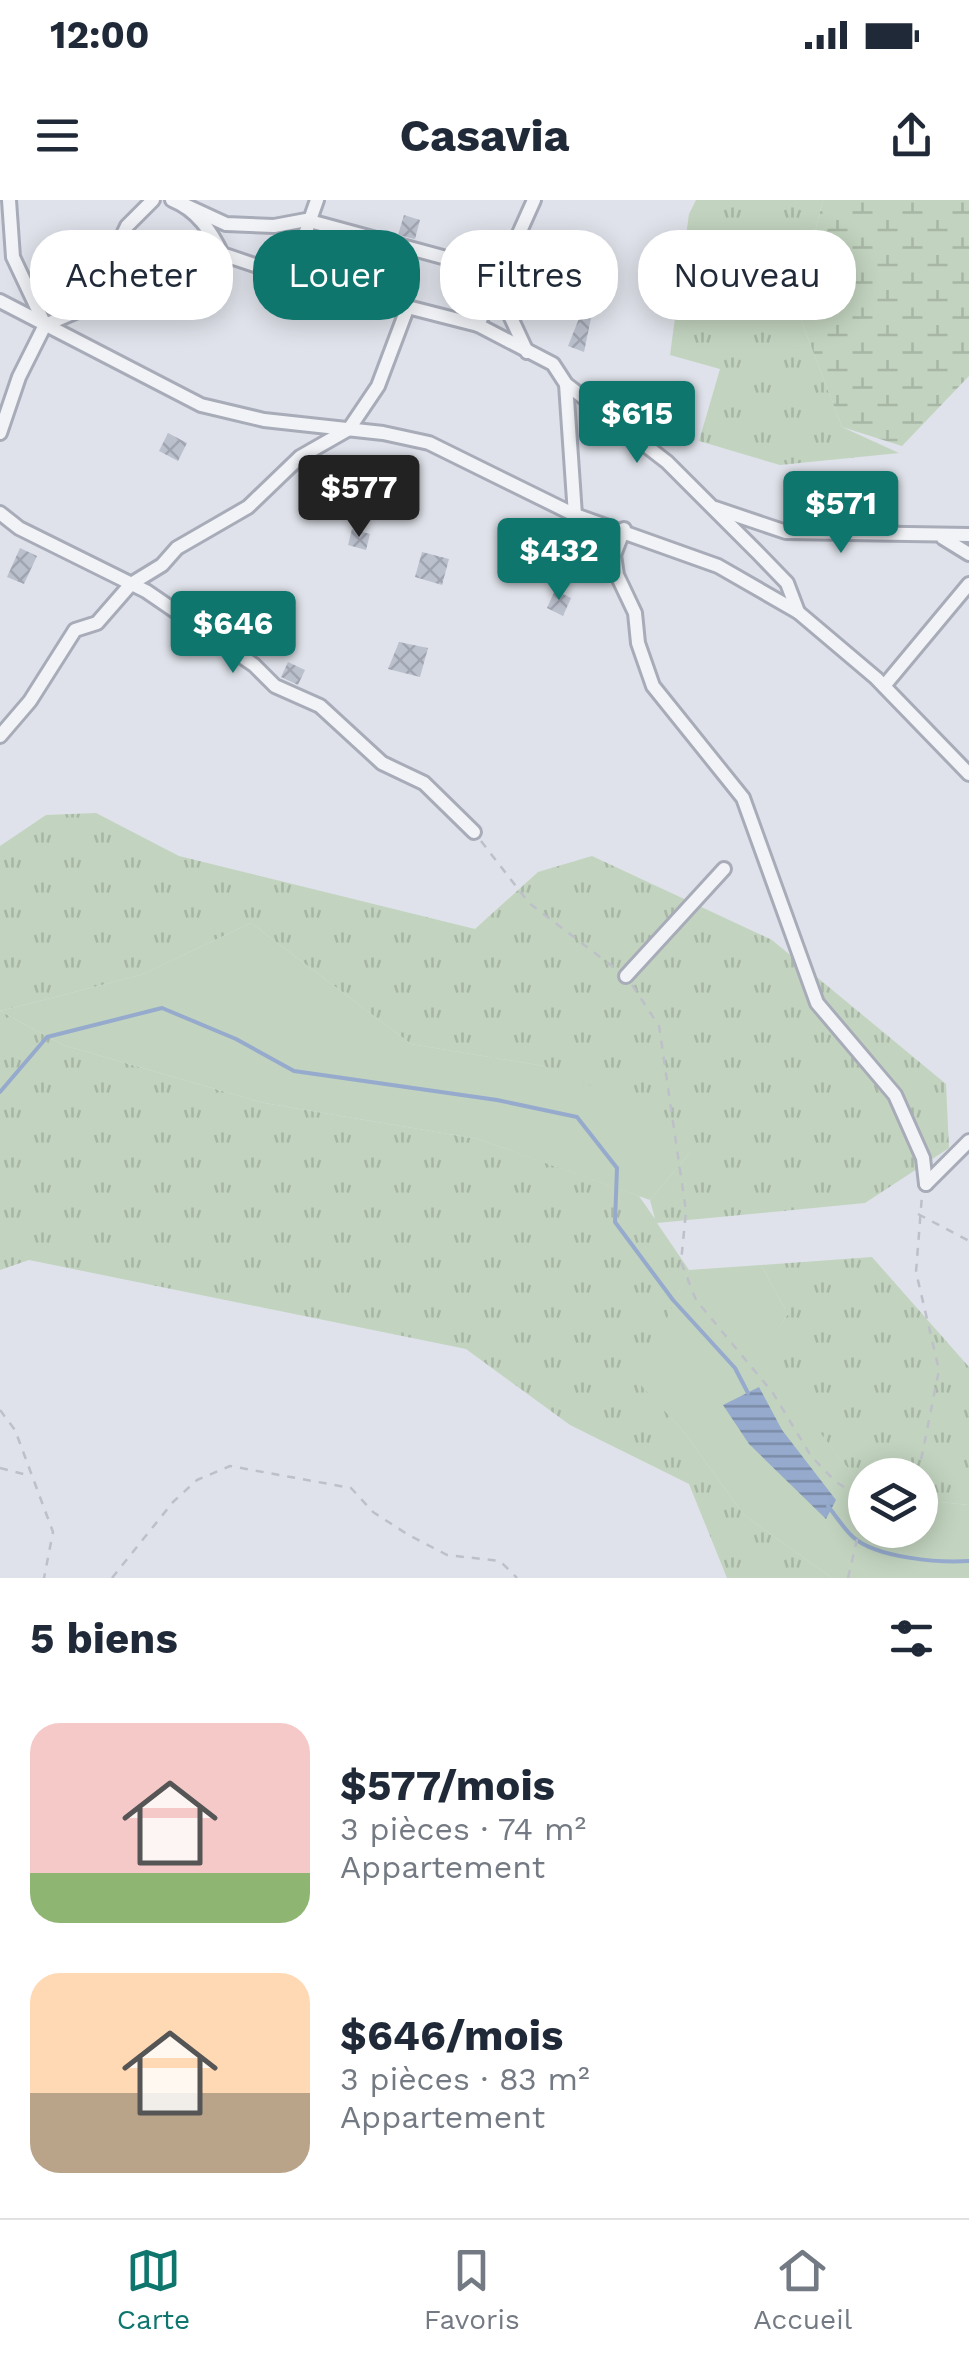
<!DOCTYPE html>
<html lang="fr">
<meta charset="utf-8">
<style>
:root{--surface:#fff;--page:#f6f6f7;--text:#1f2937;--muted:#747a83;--line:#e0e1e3;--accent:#0f766e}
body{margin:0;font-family:"Work Sans",sans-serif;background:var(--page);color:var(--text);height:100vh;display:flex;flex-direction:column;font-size:38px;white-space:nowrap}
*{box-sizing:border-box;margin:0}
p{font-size:32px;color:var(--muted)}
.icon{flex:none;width:55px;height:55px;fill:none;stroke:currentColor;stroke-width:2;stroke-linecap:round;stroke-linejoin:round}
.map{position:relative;height:1378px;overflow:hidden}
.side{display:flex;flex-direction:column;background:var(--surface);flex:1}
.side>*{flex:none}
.hud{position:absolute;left:30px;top:30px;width:910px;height:90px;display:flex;gap:20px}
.tools{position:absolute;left:848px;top:1258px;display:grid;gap:20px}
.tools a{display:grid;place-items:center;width:90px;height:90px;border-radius:50%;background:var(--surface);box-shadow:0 5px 25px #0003;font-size:50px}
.price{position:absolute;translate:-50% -85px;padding:0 22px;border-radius:10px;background:var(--accent);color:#fff;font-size:32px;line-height:65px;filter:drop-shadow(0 2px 5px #0008)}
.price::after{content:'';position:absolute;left:50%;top:60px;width:30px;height:22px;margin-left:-15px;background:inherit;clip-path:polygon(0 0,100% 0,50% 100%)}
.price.selected{background:#222;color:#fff}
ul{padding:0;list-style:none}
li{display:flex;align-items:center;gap:30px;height:250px;padding:0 30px}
li span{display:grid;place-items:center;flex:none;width:280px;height:200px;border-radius:30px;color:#555}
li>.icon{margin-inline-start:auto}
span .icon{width:120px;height:120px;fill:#fffc;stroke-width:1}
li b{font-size:42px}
h2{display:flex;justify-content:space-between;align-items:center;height:120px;padding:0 30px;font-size:42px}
.tag{padding:0 35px;border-radius:40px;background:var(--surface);box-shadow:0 5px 25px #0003;font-size:35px;line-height:90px}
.tag.selected{background:var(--accent);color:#fff}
.status{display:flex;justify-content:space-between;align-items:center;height:70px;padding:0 50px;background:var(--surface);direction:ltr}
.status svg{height:28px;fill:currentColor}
header{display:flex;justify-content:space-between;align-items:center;height:130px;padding:0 30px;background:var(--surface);font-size:45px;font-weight:700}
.tab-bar{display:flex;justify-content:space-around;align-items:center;height:140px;border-top:2px solid var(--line);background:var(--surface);font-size:28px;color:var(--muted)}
.tab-bar a{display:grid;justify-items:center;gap:5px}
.tab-bar .selected{color:var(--accent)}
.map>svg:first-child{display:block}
</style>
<div class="status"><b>12:00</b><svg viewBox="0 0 49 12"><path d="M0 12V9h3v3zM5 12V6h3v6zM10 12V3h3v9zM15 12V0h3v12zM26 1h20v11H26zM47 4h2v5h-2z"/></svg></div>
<header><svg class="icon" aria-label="menu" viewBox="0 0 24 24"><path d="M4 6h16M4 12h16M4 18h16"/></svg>Casavia<svg class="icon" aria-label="share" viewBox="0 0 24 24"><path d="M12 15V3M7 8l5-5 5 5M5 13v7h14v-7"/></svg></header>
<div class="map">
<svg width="969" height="1378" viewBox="0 0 969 1378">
<defs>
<pattern id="grass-tufts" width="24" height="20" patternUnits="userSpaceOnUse" patternTransform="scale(2.5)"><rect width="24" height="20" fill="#c2d4bf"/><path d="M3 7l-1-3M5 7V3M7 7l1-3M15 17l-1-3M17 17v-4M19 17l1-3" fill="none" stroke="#a7b6a5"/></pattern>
<pattern id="wetland-marsh" width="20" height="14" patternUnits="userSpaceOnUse" patternTransform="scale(2.5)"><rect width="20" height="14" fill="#c2d4bf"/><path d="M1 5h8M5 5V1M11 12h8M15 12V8" fill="none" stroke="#a7b6a5"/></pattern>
<pattern id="water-rules" width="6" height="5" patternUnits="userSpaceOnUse" patternTransform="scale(2.5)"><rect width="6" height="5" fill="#96aacd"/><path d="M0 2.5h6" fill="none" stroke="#7a8ba8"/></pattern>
<pattern id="building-cross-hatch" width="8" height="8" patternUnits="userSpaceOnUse" patternTransform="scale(2.5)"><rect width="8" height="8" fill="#bbc0cd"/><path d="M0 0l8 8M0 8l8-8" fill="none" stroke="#a1a5b1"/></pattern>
</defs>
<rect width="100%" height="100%" fill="#dfe2ea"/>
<g fill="url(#grass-tufts)" fill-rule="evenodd">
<polygon points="696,0 823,0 796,107 842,227 899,253 780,265 699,241 720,169 670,155 689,14"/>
<path d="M 96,613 L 179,656 L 475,729 L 538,672 L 592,656 L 772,740 L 946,884 L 949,948 L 865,1003 L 657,1023 L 689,1070 L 639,1182 L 684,1232 L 744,1315 L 832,1378 L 727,1378 L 689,1284 L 570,1225 L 466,1149 L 29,1060 L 0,1070 L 0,646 L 46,615 ZM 251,723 L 411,844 L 544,866 L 690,953 L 650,1000 L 655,1019 L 639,996 L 478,939 L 264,903 L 63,845 L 0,811 L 141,775 Z"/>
<polygon points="872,1057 969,1167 969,1305 920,1300 920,1275 865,1275 865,1290 759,1156 788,1114 761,1065"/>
</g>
<polygon fill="url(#wetland-marsh)" points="823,0 969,0 969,176 902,246 842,227 796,107"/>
<g fill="#c2d4bf">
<polygon points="251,723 411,844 544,866 635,904 690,953 650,1000 478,939 264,903 63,845 0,811 141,775"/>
<polygon points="761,1065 788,1114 760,1156 865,1290 865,1330 920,1330 920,1300 969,1305 969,1378 832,1378 744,1315 684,1232 638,1182 689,1070"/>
</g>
<polygon fill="url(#water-rules)" points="759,1187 782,1230 836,1300 826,1319 749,1244 723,1205"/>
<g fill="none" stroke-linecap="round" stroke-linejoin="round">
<g stroke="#96aacd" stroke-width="4">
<polyline points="0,892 47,837 162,808 236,839 294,871 497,900 577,917 617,968 615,1022 673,1100 735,1168 748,1193"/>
<path d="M 828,1306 C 836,1316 844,1329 853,1337 C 876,1358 940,1363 969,1361"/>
</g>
</g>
<g fill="url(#building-cross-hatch)">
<polygon points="404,15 420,20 415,39 398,35"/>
<polygon points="147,54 166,62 157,83 139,76"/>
<polygon points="580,116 591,118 584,152 568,146"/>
<polygon points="168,233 187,243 178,261 159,251"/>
<polygon points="352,329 370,334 366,350 348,345"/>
<polygon points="20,348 37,356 24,384 7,377"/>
<polygon points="422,352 449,359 442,385 415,377"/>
<polygon points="555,390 571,398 563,416 547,408"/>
<polygon points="399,442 428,448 420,477 388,469"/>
<polygon points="288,462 305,470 298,485 281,477"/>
</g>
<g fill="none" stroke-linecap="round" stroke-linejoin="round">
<g stroke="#a8acb8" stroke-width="18">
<g id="minor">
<polyline points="9,0 13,57 45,125"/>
<path d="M 172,0 C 197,10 211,31 222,54 L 290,77 L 317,0"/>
<polyline points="185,5 226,24 274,26 306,20 498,72 507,109 527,152"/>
<polyline points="290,77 478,125 553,164 566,184 667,262 758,353 787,383 798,412"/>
<polyline points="0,101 201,205 264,220 383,233 429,243 575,315 718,366 798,412 876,478 969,574"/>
<polyline points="478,125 534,0"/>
<polyline points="566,184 575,315"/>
<polyline points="0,233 19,177 45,125 80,110 102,79 127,26 153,0"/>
<polyline points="715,308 786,332 969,335"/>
<polyline points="0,313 19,328 146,391 254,465 275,486 320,506 382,563 424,583 474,632"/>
<polyline points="624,329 614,355 617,375 635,413 638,443 653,486 743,598 817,803 895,895 923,958 926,984"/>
<polyline points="943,338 969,354"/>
<polyline points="884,486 969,384"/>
<polyline points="0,536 30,501 75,430 97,423 131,384 162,365 177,348 248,307 300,257 349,229 378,186 407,109"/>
<polyline points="626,776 724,669"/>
<polyline points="926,984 969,941"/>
</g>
</g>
<g stroke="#bdc0c8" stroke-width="2.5" stroke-dasharray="8 8" stroke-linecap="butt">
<polyline points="481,641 529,703 616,769"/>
<polyline points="632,785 659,826 686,1011 681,1062 696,1100 773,1193 811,1256 836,1282 865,1300"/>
<polyline points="918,1014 969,1041"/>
<polyline points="0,1210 15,1230 53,1332 44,1378"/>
<polyline points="0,1268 31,1276"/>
<polyline points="918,1275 939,1170 916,1072 922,995"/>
<polyline points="112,1378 173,1302 197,1280 230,1266 351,1288 373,1312 407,1334 447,1355 500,1361 517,1378"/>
<polyline points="848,1378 859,1331 865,1326"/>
</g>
<use href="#minor" stroke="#f2f3f7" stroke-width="12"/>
</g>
</svg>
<div class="tools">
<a><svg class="icon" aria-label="layers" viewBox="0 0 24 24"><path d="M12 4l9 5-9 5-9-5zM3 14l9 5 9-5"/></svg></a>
</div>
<b class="price" style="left:637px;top:266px">$615</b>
<b class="price selected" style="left:359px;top:340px">$577</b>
<b class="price" style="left:841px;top:356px">$571</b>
<b class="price" style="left:559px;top:403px">$432</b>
<b class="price" style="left:233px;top:476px">$646</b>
<div class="hud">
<a class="tag">Acheter</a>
<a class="tag selected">Louer</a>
<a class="tag">Filtres</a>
<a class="tag">Nouveau</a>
</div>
</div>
<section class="side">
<h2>5 biens<svg class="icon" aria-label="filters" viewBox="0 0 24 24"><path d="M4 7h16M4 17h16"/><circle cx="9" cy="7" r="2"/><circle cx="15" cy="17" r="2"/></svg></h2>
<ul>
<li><span style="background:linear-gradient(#f6c9c9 75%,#8fb573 0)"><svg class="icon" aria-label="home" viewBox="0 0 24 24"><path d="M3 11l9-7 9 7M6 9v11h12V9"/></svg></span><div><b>$577/mois</b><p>3 pièces · 74 m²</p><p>Appartement</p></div></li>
<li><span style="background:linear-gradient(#ffd9b3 60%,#b9a48a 0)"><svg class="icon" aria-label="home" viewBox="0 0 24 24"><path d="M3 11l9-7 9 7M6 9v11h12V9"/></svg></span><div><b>$646/mois</b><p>3 pièces · 83 m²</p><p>Appartement</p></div></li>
</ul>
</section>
<nav class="tab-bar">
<a class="selected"><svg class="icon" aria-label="map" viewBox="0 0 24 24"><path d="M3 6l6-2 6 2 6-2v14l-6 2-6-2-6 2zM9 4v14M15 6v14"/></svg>Carte</a>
<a><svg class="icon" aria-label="saved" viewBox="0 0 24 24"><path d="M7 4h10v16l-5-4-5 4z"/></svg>Favoris</a>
<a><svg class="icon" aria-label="home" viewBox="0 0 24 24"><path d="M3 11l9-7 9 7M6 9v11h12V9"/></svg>Accueil</a>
</nav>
